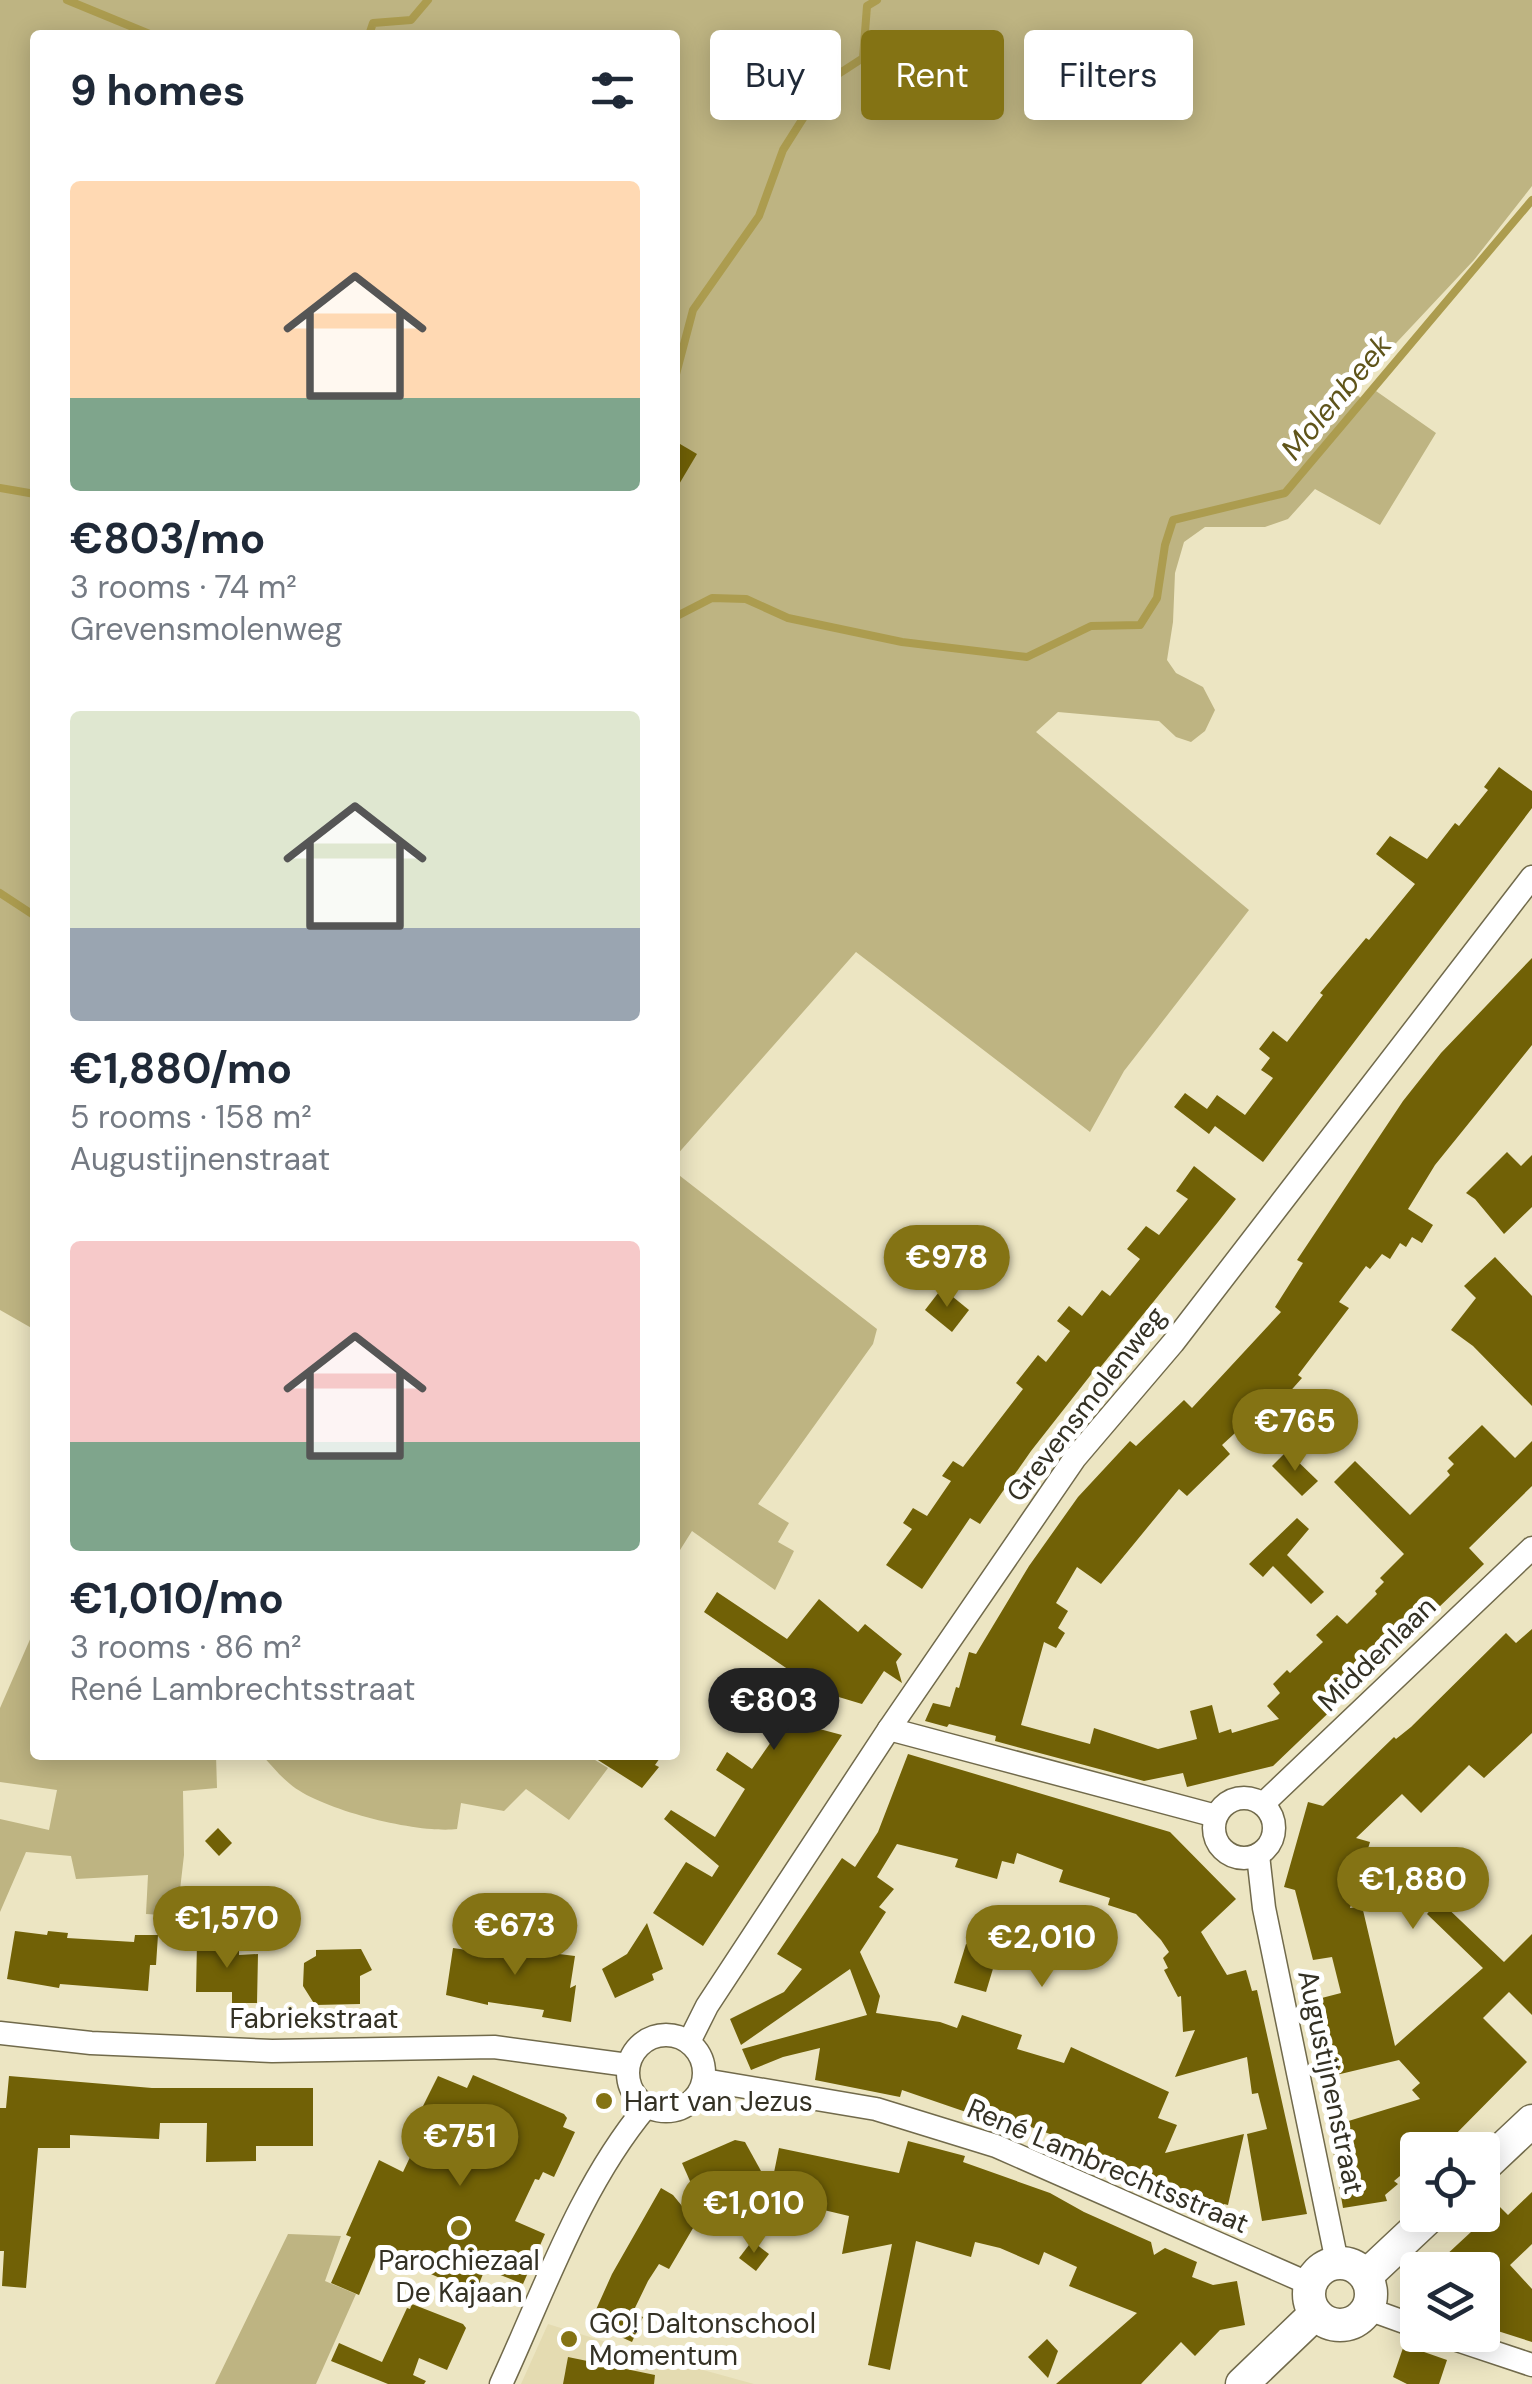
<!DOCTYPE html>
<meta charset="utf-8">
<style>
:root{--surface:#fff;--page:#f2f2f3;--text:#1f2937;--muted:#747a83;--accent:#847314}
body{margin:0;font-family:"DM Sans",sans-serif;background:var(--page);color:var(--text);height:100vh;display:flex;flex-direction:column;font-size:38px;white-space:nowrap}
*{box-sizing:border-box;margin:0}
p{font-size:32px;color:var(--muted)}
.icon{flex:none;width:55px;height:55px;fill:none;stroke:currentColor;stroke-width:2;stroke-linecap:round;stroke-linejoin:round}
.map{position:relative;flex:1;overflow:hidden}
.sheet{position:absolute;left:30px;top:30px;width:650px;height:1730px;display:flex;flex-direction:column;background:var(--surface);border-radius:10px;box-shadow:0 5px 25px #0003}
.sheet>*{flex:none}
.hud{position:absolute;left:710px;top:30px;width:670px;height:90px;display:flex;gap:20px}
.buttons{position:absolute;left:1400px;top:2132px;display:grid;gap:20px}
.buttons a{display:grid;place-items:center;width:100px;height:100px;border-radius:10px;background:var(--surface);box-shadow:0 5px 25px #0003;font-size:50px}
.price{position:absolute;translate:-50% -85px;padding:0 22px;border-radius:35px;background:var(--accent);color:#fff;font-size:32px;line-height:65px;filter:drop-shadow(0 2px 5px #0008)}
.price::after{content:'';position:absolute;left:50%;top:60px;width:30px;height:22px;margin-left:-15px;background:inherit;clip-path:polygon(0 0,100% 0,50% 100%)}
.price.on{background:#222;color:#fff}
ul{padding:0;list-style:none}
li{display:grid;align-content:center;gap:20px;height:530px;padding:0 40px}
li span{display:grid;place-items:center;height:310px;border-radius:10px;color:#555}
li>.icon{margin-inline-start:auto}
span .icon{width:180px;height:180px;fill:#fffc;stroke-width:1}
li b{font-size:42px}
h2{display:flex;justify-content:space-between;align-items:center;height:120px;padding:0 40px;font-size:42px}
.chip{padding:0 35px;border-radius:10px;background:var(--surface);box-shadow:0 5px 25px #0003;font-size:35px;line-height:90px}
.chip.on{background:var(--accent);color:#fff}
.map>svg:first-child{display:block}
</style>
<div class="map">
<svg width="1532" height="2384" viewBox="0 0 1532 2384">
<rect width="100%" height="100%" fill="#ece5c2"/>
<polygon fill="#e4dbb1" points="548,2324 645,2354 754,2384 521,2384"/>
<g fill="#beb482">
<polygon points="0,0 1532,0 1532,186 1474,260 1352,390 1364,401 1376,391 1436,433 1380,525 1315,489 1288,519 1265,527 1205,527 1184,542 1175,573 1173,622 1167,660 1176,673 1203,687 1215,710 1205,731 1191,742 1176,737 1159,721 1058,712 1036,732 1249,910 1124,1071 1090,1132 856,952 675,1157 675,35 35,35 35,1330 0,1310"/>
<polygon points="675,1172 877,1329 873,1344 758,1504 789,1523 778,1542 794,1551 775,1590 692,1531 675,1558"/>
<polygon points="35,1628 35,1755 216,1755 217,1788 183,1791 184,1855 177,1916 146,1914 148,1875 76,1879 71,1856 26,1852 0,1912 0,1819 49,1830 57,1790 0,1782 0,1708"/>
<path d="M 262,1755 L 587,1755 L 608,1768 L 569,1820 L 526,1789 L 504,1811 L 461,1803 L 457,1829 C 419,1834 320,1810 290,1784 C 280,1776 271,1765 262,1755 Z"/>
<polygon points="288,2234 341,2236 325,2281 356,2294 316,2384 215,2384"/>
</g>
<g fill="none" stroke-linecap="round" stroke-linejoin="round">
<g stroke="#ac9c4f" stroke-width="8">
<polyline points="67,0 152,35"/>
<polyline points="369,35 373,23 411,20 428,0"/>
<polyline points="675,378 693,310 759,216 783,150 826,82 863,58 867,6 877,0"/>
<polyline points="0,488 35,494"/>
<polyline points="675,617 712,598 746,599 788,618 902,642 1027,657 1091,626 1140,625 1157,598 1165,545 1173,520 1285,493 1532,200"/>
<polyline points="0,893 35,916"/>
</g>
</g>
<g fill="#716106">
<polygon points="675,441 697,454 675,491"/>
<polygon points="1499,767 1532,791 1532,808 1263,1162 1215,1126 1209,1134 1174,1107 1185,1093 1207,1109 1217,1095 1245,1115 1273,1078 1261,1070 1270,1058 1259,1049 1273,1031 1287,1042 1323,995 1320,993 1366,938 1369,940 1415,884 1376,854 1390,836 1427,859 1455,823 1459,826 1488,790 1484,787"/>
<polygon points="1532,958 1532,1045 1435,1165 1408,1209 1433,1225 1422,1243 1412,1237 1406,1247 1400,1243 1390,1259 1382,1254 1370,1269 1366,1266 1339,1302 1349,1308 1298,1375 1302,1378 1269,1415 1266,1412 1253,1426 1247,1422 1222,1445 1230,1454 1187,1496 1179,1489 1101,1584 1077,1567 1056,1603 1068,1611 1058,1628 1065,1633 1056,1648 1044,1642 1021,1725 1090,1744 1094,1728 1158,1749 1197,1739 1190,1711 1212,1705 1219,1733 1231,1729 1232,1733 1279,1719 1267,1706 1280,1693 1273,1684 1287,1670 1290,1673 1323,1642 1316,1635 1337,1615 1347,1624 1377,1594 1375,1591 1384,1582 1380,1578 1404,1554 1334,1482 1355,1461 1410,1515 1450,1475 1447,1471 1454,1464 1448,1458 1482,1425 1515,1458 1532,1441 1532,1486 1469,1548 1484,1564 1273,1766 1187,1787 1183,1773 1144,1781 995,1741 996,1736 949,1724 947,1727 925,1721 933,1703 950,1707 956,1687 959,1688 969,1652 976,1654 1029,1566 1078,1497 1130,1441 1136,1446 1184,1400 1192,1408 1281,1312 1275,1307 1303,1263 1297,1260 1403,1101 1441,1053"/>
<polygon points="1507,1152 1521,1166 1532,1155 1532,1207 1504,1234 1475,1199 1466,1193"/>
<polygon points="1194,1166 1236,1199 1218,1222 1099,1369 1097,1367 1031,1451 980,1524 970,1518 922,1589 886,1565 912,1529 903,1523 913,1508 927,1516 951,1481 942,1476 953,1461 963,1467 1023,1389 1016,1383 1038,1355 1046,1362 1070,1331 1057,1321 1069,1306 1082,1316 1102,1290 1110,1296 1140,1259 1127,1249 1146,1226 1159,1235 1188,1199 1176,1191"/>
<polygon points="1495,1257 1532,1296 1532,1406 1473,1346 1451,1330 1476,1298 1464,1286"/>
<polygon points="942,1288 969,1310 952,1332 925,1310"/>
<polygon points="1287,1451 1318,1481 1302,1496 1272,1466"/>
<polygon points="1297,1518 1309,1529 1287,1555 1324,1592 1311,1604 1273,1566 1263,1577 1249,1564"/>
<polygon points="717,1592 787,1639 819,1599 858,1632 865,1624 902,1654 896,1662 902,1683 884,1671 862,1704 822,1692 812,1727 842,1735 703,1946 653,1913 686,1862 712,1877 719,1866 664,1819 671,1810 715,1837 745,1789 716,1770 727,1752 752,1769 778,1732 764,1723 781,1697 777,1694 792,1672 704,1612"/>
<polygon points="1532,1629 1532,1733 1484,1778 1469,1765 1421,1813 1402,1794 1356,1838 1370,1842 1350,1908 1362,1906 1395,2046 1483,1968 1427,1914 1439,1900 1504,1962 1532,1934 1532,2015 1509,1992 1483,2018 1527,2062 1440,2150 1418,2150 1418,2161 1394,2181 1398,2184 1385,2195 1387,2201 1343,2208 1329,2127 1420,2099 1412,2090 1420,2083 1399,2060 1332,2076 1314,2000 1341,1993 1332,1957 1313,1960 1295,1890 1284,1887 1308,1802 1323,1806 1394,1737 1396,1739 1411,1727 1506,1633 1516,1643"/>
<polygon points="908,1754 1170,1832 1236,1899 1201,1932 1227,1975 1246,1970 1252,1991 1257,1990 1307,2214 1262,2221 1247,2134 1267,2129 1258,2093 1252,2094 1247,2057 1175,2077 1195,2030 1183,2032 1181,1996 1178,1997 1164,1970 1168,1968 1163,1958 1169,1952 1161,1940 1136,1914 1108,1905 1110,1898 1059,1882 1063,1870 1017,1853 1014,1864 1002,1861 997,1879 955,1867 958,1859 897,1844 877,1877 894,1889 879,1907 886,1912 860,1952 880,1996 876,2013 940,2022 957,2028 962,2015 1022,2035 1017,2049 1064,2063 1071,2047 1169,2092 1158,2118 1177,2125 1165,2153 1244,2134 1228,2205 1224,2204 1222,2211 1180,2201 1133,2182 1102,2169 1104,2163 1056,2142 1058,2137 969,2104 966,2112 902,2090 900,2097 815,2080 820,2048 783,2057 751,2070 742,2049 867,2015 850,1969 741,2045 730,2019 784,1992 802,1969 777,1954 842,1858 855,1867 878,1832"/>
<polygon points="590,1755 662,1755 655,1765 659,1767 642,1788"/>
<polygon points="218,1828 232,1843 219,1856 205,1841"/>
<polygon points="647,1923 663,1969 652,1974 654,1980 615,1998 602,1969 627,1954"/>
<polygon points="15,1931 47,1935 48,1931 68,1933 67,1938 134,1942 135,1935 158,1935 156,1965 150,1965 148,1991 60,1984 59,1988 7,1979"/>
<polygon points="528,1941 560,1946 559,1954 575,1956 570,1988 576,1985 571,2022 542,2017 544,2010 488,2002 488,2005 446,1995 453,1948 481,1952 483,1942 526,1949"/>
<polygon points="197,1942 239,1942 239,1955 258,1954 257,2003 232,2003 232,1992 196,1992"/>
<polygon points="966,1944 998,1952 986,1992 954,1983"/>
<polygon points="361,1949 372,1970 360,1976 360,2004 315,2005 303,1986 304,1963 316,1956 316,1950"/>
<polygon points="473,2075 564,2114 567,2118 563,2127 575,2132 554,2177 543,2172 539,2180 535,2179 515,2221 545,2234 523,2284 485,2269 475,2294 378,2250 359,2295 331,2283 351,2237 346,2235 379,2160 403,2172 429,2117 420,2112 438,2076 467,2088"/>
<polygon points="9,2076 152,2088 313,2088 313,2146 256,2146 256,2161 206,2162 207,2123 160,2123 159,2139 70,2135 70,2148 38,2148 26,2288 2,2286 4,2251 0,2251 0,2108 6,2108"/>
<polygon points="735,2140 745,2142 761,2171 697,2197 682,2163"/>
<polygon points="908,2141 965,2156 963,2162 1050,2193 1084,2212 1151,2242 1154,2255 1165,2248 1197,2262 1192,2277 1213,2285 1237,2281 1245,2325 1220,2330 1195,2356 1181,2342 1141,2384 1056,2384 1137,2313 1069,2286 1077,2267 1044,2252 1039,2265 1000,2248 975,2242 971,2257 916,2241 890,2370 868,2365 892,2244 842,2254 849,2216 769,2197 779,2148 899,2173"/>
<polygon points="661,2188 673,2195 696,2223 669,2269 659,2264 648,2281 633,2312 643,2317 632,2342 590,2323 612,2274"/>
<polygon points="1532,2192 1532,2244 1510,2265 1532,2289 1532,2342 1482,2326 1482,2270 1430,2270 1499,2206 1508,2215"/>
<polygon points="752,2241 769,2254 756,2271 739,2258"/>
<polygon points="412,2304 463,2324 466,2328 447,2370 419,2358 413,2375 426,2381 424,2384 388,2384 331,2361 339,2343 382,2362 407,2308 410,2309"/>
<polygon points="1047,2339 1058,2351 1048,2378 1028,2357"/>
<polygon points="1404,2345 1447,2360 1439,2384 1407,2384 1393,2377"/>
<polygon points="568,2357 655,2375 654,2384 563,2384"/>
</g>
<g fill="none" stroke-linecap="round" stroke-linejoin="round">
<g stroke="#716a4b" stroke-width="25">
<g id="street">
<polyline points="889,1729 1216,1816"/>
<circle cx="1244" cy="1828" r="30"/>
<polyline points="1263,1804 1532,1548"/>
<polyline points="1258,1855 1264,1908 1337,2262"/>
<polyline points="0,2033 91,2043 272,2051 494,2047 628,2065"/>
<circle cx="666" cy="2073" r="38"/>
<polyline points="689,2042 707,2006 889,1729 1075,1458 1173,1343 1532,877"/>
<polyline points="704,2080 876,2109 996,2146 1310,2284"/>
<polyline points="1368,2309 1418,2327"/>
<polyline points="1442,2335 1532,2365"/>
<path d="M 501,2384 C 544,2291 580,2186 646,2107"/>
</g>
</g>
<g stroke="#716a4b" stroke-width="35">
<g id="secondary">
<polyline points="1482,2168 1532,2121"/>
<circle cx="1340" cy="2294" r="31"/>
<polyline points="1366,2276 1431,2215"/>
<polyline points="1242,2384 1315,2314"/>
</g>
</g>
<use href="#street" stroke="#fff" stroke-width="22"/>
<use href="#secondary" stroke="#fff" stroke-width="32"/>
</g>
<g fill="#847314" stroke="#fff" stroke-width="4">
<circle cx="604" cy="2101" r="10"/>
<circle cx="459" cy="2228" r="10"/>
<circle cx="569" cy="2339" r="10"/>
</g>
<g text-anchor="middle" dominant-baseline="central" stroke-width="10" stroke-linejoin="round" paint-order="stroke">
<g font-size="28" fill="#343124" stroke="#fff">
<text transform="translate(1086 1404) rotate(-52)">Grevensmolenweg</text>
<text transform="translate(1377 1654) rotate(-44)">Middenlaan</text>
<text x="314" y="2018">Fabriekstraat</text>
<text transform="translate(1331 2082) rotate(78)">Augustijnenstraat</text>
<text transform="translate(1108 2166) rotate(23)">René Lambrechtsstraat</text>
</g>
<g font-size="28" fill="#343124" stroke="#fff" text-anchor="start">
<text x="624" y="2101">Hart van Jezus</text>
<text x="459" y="2260" text-anchor="middle">Parochiezaal<tspan x="459" dy="32">De Kajaan</tspan></text>
<text x="589" y="2323">GO! Daltonschool<tspan x="589" dy="32">Momentum</tspan></text>
</g>
<g font-size="30" font-style="italic" fill="#5f541a" stroke="#fff">
<text transform="translate(1336 397) rotate(-50)">Molenbeek</text>
</g>
</g>
</svg>
<div class="buttons">
<a><svg class="icon" aria-label="locate" viewBox="0 0 24 24"><circle cx="12" cy="12" r="6"/><path d="M12 2v4M12 18v4M2 12h4M18 12h4"/></svg></a>
<a><svg class="icon" aria-label="layers" viewBox="0 0 24 24"><path d="M12 4l9 5-9 5-9-5zM3 14l9 5 9-5"/></svg></a>
</div>
<b class="price" style="left:947px;top:1310px">€978</b>
<b class="price" style="left:1295px;top:1474px">€765</b>
<b class="price on" style="left:774px;top:1753px">€803</b>
<b class="price" style="left:1413px;top:1932px">€1,880</b>
<b class="price" style="left:227px;top:1971px">€1,570</b>
<b class="price" style="left:515px;top:1978px">€673</b>
<b class="price" style="left:1042px;top:1990px">€2,010</b>
<b class="price" style="left:460px;top:2189px">€751</b>
<b class="price" style="left:754px;top:2256px">€1,010</b>
<div class="hud">
<a class="chip">Buy</a>
<a class="chip on">Rent</a>
<a class="chip">Filters</a>
</div>
<section class="sheet">
<h2>9 homes<svg class="icon" aria-label="filters" viewBox="0 0 24 24"><path d="M4 7h16M4 17h16"/><circle cx="9" cy="7" r="2"/><circle cx="15" cy="17" r="2"/></svg></h2>
<ul>
<li><span style="background:linear-gradient(#ffd9b3 70%,#7fa58c 0)"><svg class="icon" aria-label="home" viewBox="0 0 24 24"><path d="M3 11l9-7 9 7M6 9v11h12V9"/></svg></span><div><b>€803/mo</b><p>3 rooms · 74 m²</p><p>Grevensmolenweg</p></div></li>
<li><span style="background:linear-gradient(#dfe7d0 70%,#9aa5b1 0)"><svg class="icon" aria-label="home" viewBox="0 0 24 24"><path d="M3 11l9-7 9 7M6 9v11h12V9"/></svg></span><div><b>€1,880/mo</b><p>5 rooms · 158 m²</p><p>Augustijnenstraat</p></div></li>
<li><span style="background:linear-gradient(#f6c9c9 65%,#7fa58c 0)"><svg class="icon" aria-label="home" viewBox="0 0 24 24"><path d="M3 11l9-7 9 7M6 9v11h12V9"/></svg></span><div><b>€1,010/mo</b><p>3 rooms · 86 m²</p><p>René Lambrechtsstraat</p></div></li>
</ul>
</section>
</div>
